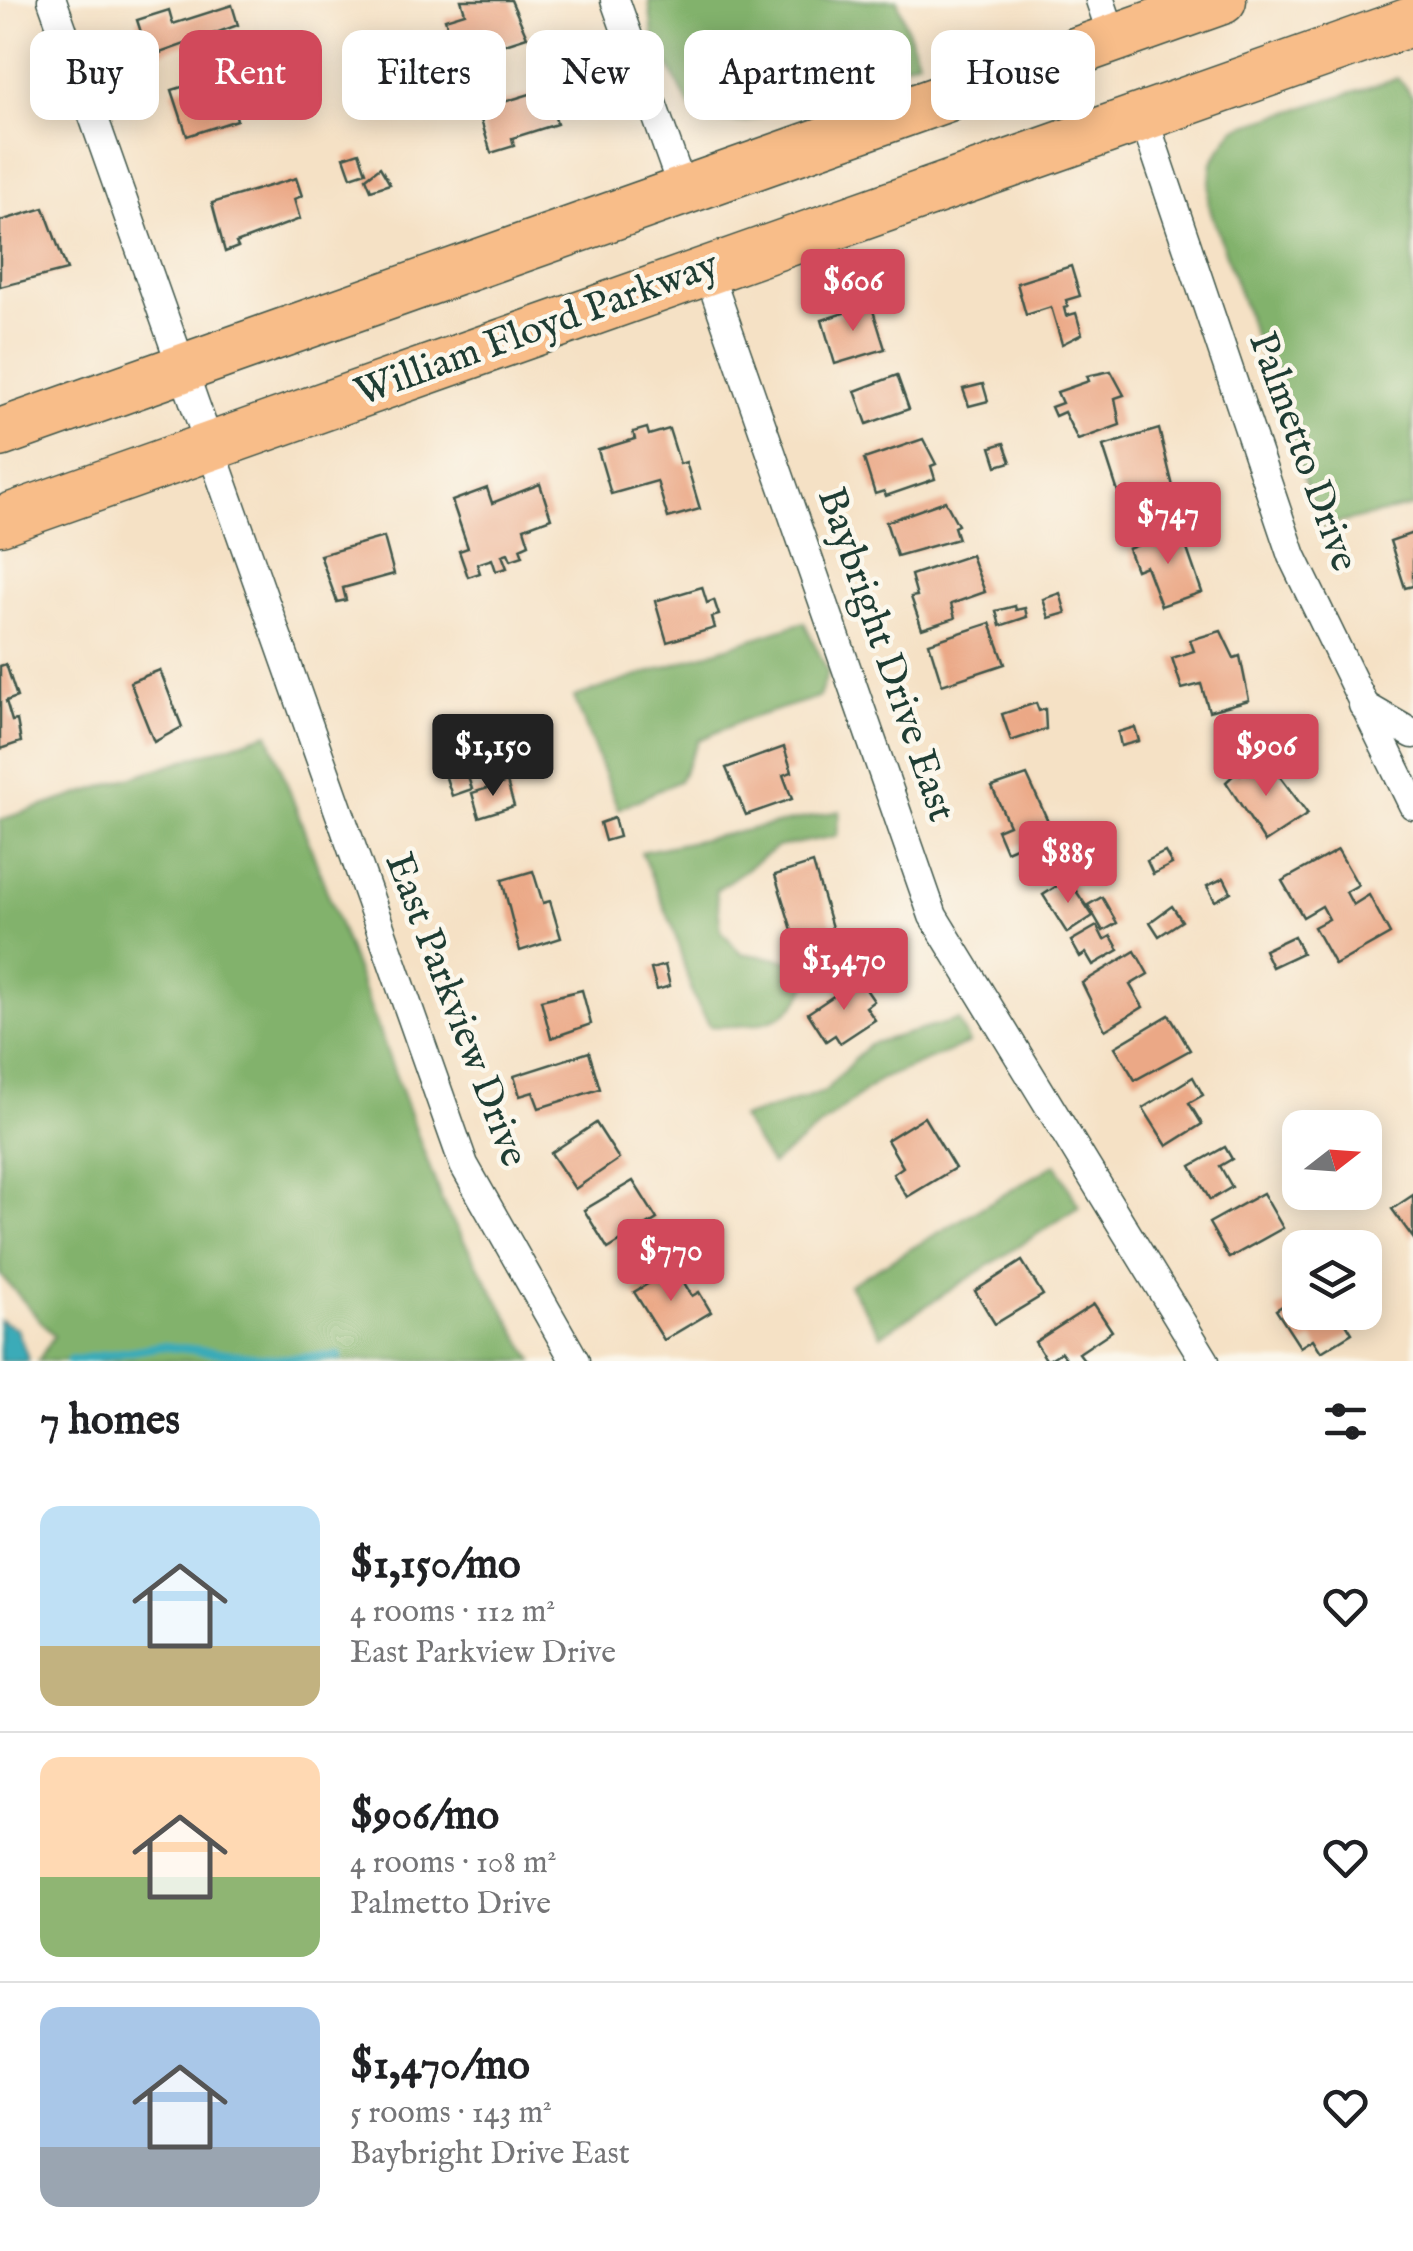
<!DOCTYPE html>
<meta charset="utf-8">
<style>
:root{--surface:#fff;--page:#f6f6f6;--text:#202124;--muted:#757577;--line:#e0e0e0;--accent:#d1495b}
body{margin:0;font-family:"IM FELL English",serif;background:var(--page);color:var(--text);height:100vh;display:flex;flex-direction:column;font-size:38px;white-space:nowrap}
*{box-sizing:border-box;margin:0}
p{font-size:32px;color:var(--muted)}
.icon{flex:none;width:55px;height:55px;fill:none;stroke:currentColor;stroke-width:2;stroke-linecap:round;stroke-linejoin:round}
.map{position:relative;height:1361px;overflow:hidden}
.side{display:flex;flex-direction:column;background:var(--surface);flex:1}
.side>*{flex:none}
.guide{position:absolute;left:30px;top:30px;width:1355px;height:90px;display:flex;gap:20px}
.needle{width:65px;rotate:73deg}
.controls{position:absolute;left:1282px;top:1110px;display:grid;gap:20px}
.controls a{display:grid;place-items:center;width:100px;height:100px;border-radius:20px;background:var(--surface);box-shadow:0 5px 25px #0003;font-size:50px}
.price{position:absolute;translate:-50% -85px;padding:0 22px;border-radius:10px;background:var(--accent);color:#fff;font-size:32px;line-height:65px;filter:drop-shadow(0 2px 5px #0008)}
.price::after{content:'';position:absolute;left:50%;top:60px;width:30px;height:22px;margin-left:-15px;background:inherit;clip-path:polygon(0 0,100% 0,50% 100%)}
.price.current{background:#222;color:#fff}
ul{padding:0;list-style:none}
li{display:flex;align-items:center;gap:30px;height:250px;padding:0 40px}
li+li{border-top:2px solid var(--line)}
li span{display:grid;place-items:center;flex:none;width:280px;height:200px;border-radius:20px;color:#555}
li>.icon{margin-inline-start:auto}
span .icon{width:120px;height:120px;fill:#fffc;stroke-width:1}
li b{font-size:42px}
h2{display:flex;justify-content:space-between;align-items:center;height:120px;padding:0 40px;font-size:42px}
.tag{padding:0 35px;border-radius:20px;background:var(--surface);box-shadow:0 5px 25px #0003;font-size:35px;line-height:90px}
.tag.current{background:var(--accent);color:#fff}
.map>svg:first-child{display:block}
</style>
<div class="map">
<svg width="1413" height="1361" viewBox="0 0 1413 1361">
<rect width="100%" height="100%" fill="#fbf7ec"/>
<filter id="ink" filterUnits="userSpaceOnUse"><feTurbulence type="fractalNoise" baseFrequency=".01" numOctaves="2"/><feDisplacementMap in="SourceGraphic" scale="20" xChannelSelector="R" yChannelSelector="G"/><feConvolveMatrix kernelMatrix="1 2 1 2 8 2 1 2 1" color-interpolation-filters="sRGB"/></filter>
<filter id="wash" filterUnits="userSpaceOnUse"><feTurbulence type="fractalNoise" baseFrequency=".0048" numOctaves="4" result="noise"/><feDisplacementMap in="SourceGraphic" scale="40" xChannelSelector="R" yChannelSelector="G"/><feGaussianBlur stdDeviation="2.25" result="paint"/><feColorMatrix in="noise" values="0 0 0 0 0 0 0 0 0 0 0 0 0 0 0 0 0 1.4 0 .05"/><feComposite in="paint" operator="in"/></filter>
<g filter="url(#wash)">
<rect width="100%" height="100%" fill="#f5e1c5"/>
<g fill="#82b26c" stroke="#507850" stroke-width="2.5">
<polygon points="649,0 897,0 918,60 745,122 697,120 653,36"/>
<polygon points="1398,78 1413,97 1413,506 1321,527 1208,203 1212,162 1234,129"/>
<polygon points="804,622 828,672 819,697 741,721 699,740 679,781 618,809 574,697"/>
<polygon points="268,733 444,1206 533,1361 38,1361 54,1336 0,1274 0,820"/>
<path d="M 840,811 L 837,836 L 777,847 L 716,890 L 721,930 L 740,953 L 811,964 C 805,1023 759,1028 710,1026 L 693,996 L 673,927 L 641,852 Z"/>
<polygon points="958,1020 969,1043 879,1080 771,1165 741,1118 824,1092 869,1044"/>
<polygon points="1056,1164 1079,1207 881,1335 849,1285"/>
</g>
<polygon fill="#3babb8" stroke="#2d7476" stroke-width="2.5" points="0,1320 17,1329 29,1361 0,1361"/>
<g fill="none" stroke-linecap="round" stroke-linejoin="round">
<polyline stroke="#3babb8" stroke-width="9" points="70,1361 162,1346 275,1359 339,1356"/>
</g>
<g id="blocks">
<g fill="#eba886">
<polygon points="461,0 511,0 527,37 477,53 474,43 455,50 445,19 465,13"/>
<polygon points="232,5 238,25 149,57 137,20 169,10 173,24"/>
<polygon points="202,72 205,80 223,74 226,84 249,76 256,100 235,112 237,120 187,136 172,90 195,83 192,75"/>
<polygon points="546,89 557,124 512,138 514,146 491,153 478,110"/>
<polygon points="359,152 366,172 351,177 344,157"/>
<polygon points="380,167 390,184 371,190 366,178"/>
<polygon points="296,178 302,196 294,199 300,219 236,243 238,247 225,252 212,203"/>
<polygon points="44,208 67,270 0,287 0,221"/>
<polygon points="1071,266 1080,296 1066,300 1068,307 1064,308 1066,316 1076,313 1082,334 1062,344 1051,307 1026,315 1017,283"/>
<polygon points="871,304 885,349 835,364 822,320"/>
<polygon points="1111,371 1124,395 1115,398 1120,425 1078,440 1064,412 1055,416 1051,407 1062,403 1057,392 1089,381 1087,376"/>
<polygon points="897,375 909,409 867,424 855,391"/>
<polygon points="983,384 988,401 969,406 963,389"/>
<polygon points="647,428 649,435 669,429 680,464 686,462 700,509 668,518 657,481 611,494 598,450 635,439 633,432"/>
<polygon points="1159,429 1175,495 1124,511 1103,446"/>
<polygon points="923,439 936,464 931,466 935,479 886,496 884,491 875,494 864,459"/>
<polygon points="1004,443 1011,462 997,466 991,447"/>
<polygon points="540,484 551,518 524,528 529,544 520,548 523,556 511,560 508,553 502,555 507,568 496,571 492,559 477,564 480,573 468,577 459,551 468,548 452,501 487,488 492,503"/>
<polygon points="945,501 958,525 954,527 958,539 897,556 886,522"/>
<polygon points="1180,529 1202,592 1161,606 1146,566 1136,570 1128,549"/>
<polygon points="1413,533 1413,586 1405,588 1390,541"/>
<polygon points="384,537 394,574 343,588 346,600 337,602 320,555"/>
<polygon points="971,555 985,592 951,604 955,618 922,629 911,597 917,596 911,575"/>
<polygon points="702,587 707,603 714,600 719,615 712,617 715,628 667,642 655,601"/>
<polygon points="1060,593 1066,613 1049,618 1043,599"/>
<polygon points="1015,606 1016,610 1025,608 1027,617 1000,626 996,611"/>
<polygon points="990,623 1005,664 942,685 929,643"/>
<polygon points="1221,631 1234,658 1240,656 1249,700 1209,711 1201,684 1182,689 1172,658 1194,651 1190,640"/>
<polygon points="6,664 17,697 6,701 12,721 17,720 21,742 0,749 0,666"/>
<polygon points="160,670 182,727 154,742 130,682"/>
<polygon points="1036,703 1039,711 1045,709 1046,729 1011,741 1002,714"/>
<polygon points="494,726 498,738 514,733 521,757 467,774 472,789 452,796 439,756 458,750 454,739"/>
<polygon points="1135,727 1139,741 1121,746 1118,732"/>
<polygon points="784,747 792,772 783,775 792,799 746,815 726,768"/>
<polygon points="1266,758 1308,814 1265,842 1226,782 1239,770 1241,774"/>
<polygon points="1027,775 1052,830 1030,840 1034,849 1026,853 1022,844 1006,851 997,830 1009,825 992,787"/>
<polygon points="507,782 514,806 479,817 472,793"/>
<polygon points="614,818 619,837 605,841 600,823"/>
<polygon points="1338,850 1358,885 1346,892 1353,905 1369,895 1390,934 1335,965 1314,927 1329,919 1322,906 1303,917 1282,881"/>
<polygon points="1165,852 1172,864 1153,874 1147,861"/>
<polygon points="813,863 833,931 828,932 832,947 820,951 815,937 796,943 775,875"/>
<polygon points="533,871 543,903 550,901 561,938 520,951 502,880"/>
<polygon points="1224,878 1231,892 1215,901 1207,886"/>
<polygon points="1068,879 1093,916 1067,933 1043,895"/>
<polygon points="1102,897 1117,923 1103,931 1088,905"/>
<polygon points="1172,906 1182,921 1159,936 1150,922"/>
<polygon points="1097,926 1104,940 1111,936 1119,950 1093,965 1086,953 1080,957 1071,941"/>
<polygon points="1294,936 1302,953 1272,967 1264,950"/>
<polygon points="1135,951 1148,974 1130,985 1143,1007 1105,1030 1082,983"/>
<polygon points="665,965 670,986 657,990 651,969"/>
<polygon points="859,979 874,1001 866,1007 875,1020 840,1043 835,1035 826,1041 808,1013"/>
<polygon points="582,990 591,1024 551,1038 541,1000"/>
<polygon points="1169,1015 1190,1050 1135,1080 1115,1047"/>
<polygon points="589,1052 600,1089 539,1108 533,1092 520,1096 514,1076"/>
<polygon points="1193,1077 1203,1095 1189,1103 1202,1124 1167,1146 1143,1108"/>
<polygon points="924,1117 955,1168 907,1197 893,1174 903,1167 887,1140"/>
<polygon points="596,1123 619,1159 575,1189 551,1153"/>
<polygon points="1225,1147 1232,1159 1220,1166 1232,1187 1210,1200 1191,1166"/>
<polygon points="633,1181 657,1219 608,1249 584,1210"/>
<polygon points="1263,1193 1283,1228 1229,1258 1209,1223"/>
<polygon points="1413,1195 1413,1238 1392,1209"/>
<polygon points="1022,1261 1043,1295 995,1324 975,1291"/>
<polygon points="675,1268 692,1296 699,1292 711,1312 664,1340 634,1292"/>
<polygon points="1300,1295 1300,1312 1345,1312 1341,1315 1352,1333 1321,1352 1313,1339 1300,1347 1276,1310"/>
<polygon points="1094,1304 1112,1331 1079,1353 1085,1361 1068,1361 1061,1352 1047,1361 1035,1342"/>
</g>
</g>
</g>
<g filter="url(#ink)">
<use href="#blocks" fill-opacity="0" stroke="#3f564a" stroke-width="2.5"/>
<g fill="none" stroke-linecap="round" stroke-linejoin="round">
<g stroke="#3f564a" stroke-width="31">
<g id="minor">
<polyline points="52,0 464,1165 575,1361"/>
<polyline points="615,0 684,193"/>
<polyline points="1100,0 1113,38"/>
<polyline points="1143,116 1292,556 1413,805"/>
<polyline points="707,269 933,916 1205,1361"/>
<polyline points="1363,705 1413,734"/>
</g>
</g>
<g stroke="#3f564a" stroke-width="51">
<g id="trunk">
<polyline points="0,433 1222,0"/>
<polyline points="0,521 1413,21"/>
</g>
</g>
<use href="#minor" stroke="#fff" stroke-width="28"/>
<use href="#trunk" stroke="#f8bd89" stroke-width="48"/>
</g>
</g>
<g text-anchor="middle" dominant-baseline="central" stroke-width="9" stroke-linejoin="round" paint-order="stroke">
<g font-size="40" fill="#1f3d34" stroke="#fbf7ec">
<text transform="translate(537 330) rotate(-20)">William Floyd Parkway</text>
<text transform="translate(1302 452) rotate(70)">Palmetto Drive</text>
<text transform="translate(885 655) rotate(71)">Baybright Drive East</text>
<text transform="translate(455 1010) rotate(69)">East Parkview Drive</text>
</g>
</g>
</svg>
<div class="controls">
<a><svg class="needle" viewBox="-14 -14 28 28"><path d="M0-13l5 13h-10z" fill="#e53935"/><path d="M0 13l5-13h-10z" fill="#757577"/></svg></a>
<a><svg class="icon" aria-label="layers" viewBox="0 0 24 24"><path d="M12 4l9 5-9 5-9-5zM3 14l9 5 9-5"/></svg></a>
</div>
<b class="price" style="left:853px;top:334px">$606</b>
<b class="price" style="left:1168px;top:567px">$747</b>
<b class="price current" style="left:493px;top:799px">$1,150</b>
<b class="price" style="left:1266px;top:799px">$906</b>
<b class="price" style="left:1068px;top:906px">$885</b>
<b class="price" style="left:844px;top:1013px">$1,470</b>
<b class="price" style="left:671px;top:1304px">$770</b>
<div class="guide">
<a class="tag">Buy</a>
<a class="tag current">Rent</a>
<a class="tag">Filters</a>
<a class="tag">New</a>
<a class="tag">Apartment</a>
<a class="tag">House</a>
</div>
</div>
<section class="side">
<h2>7 homes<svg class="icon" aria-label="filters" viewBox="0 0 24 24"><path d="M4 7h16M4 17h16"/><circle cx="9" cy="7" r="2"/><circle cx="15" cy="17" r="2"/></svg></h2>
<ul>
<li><span style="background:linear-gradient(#bfe0f5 70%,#c2b280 0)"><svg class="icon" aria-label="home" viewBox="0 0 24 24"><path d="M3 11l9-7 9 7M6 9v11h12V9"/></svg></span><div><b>$1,150/mo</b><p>4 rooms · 112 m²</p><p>East Parkview Drive</p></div><svg class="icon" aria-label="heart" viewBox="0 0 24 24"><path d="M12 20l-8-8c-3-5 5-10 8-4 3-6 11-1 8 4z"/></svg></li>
<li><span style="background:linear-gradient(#ffd9b3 60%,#8fb573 0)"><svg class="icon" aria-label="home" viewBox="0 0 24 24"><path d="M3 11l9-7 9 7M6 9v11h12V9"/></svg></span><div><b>$906/mo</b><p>4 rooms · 108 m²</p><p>Palmetto Drive</p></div><svg class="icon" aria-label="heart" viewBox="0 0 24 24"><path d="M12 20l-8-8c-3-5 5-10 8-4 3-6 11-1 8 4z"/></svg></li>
<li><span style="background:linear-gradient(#a9c7e8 70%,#9aa5b1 0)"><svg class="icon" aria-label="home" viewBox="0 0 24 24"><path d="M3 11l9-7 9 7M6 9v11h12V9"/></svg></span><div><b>$1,470/mo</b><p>5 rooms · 143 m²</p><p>Baybright Drive East</p></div><svg class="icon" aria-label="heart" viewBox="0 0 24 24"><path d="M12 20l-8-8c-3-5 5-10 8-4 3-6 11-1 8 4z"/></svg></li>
</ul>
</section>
